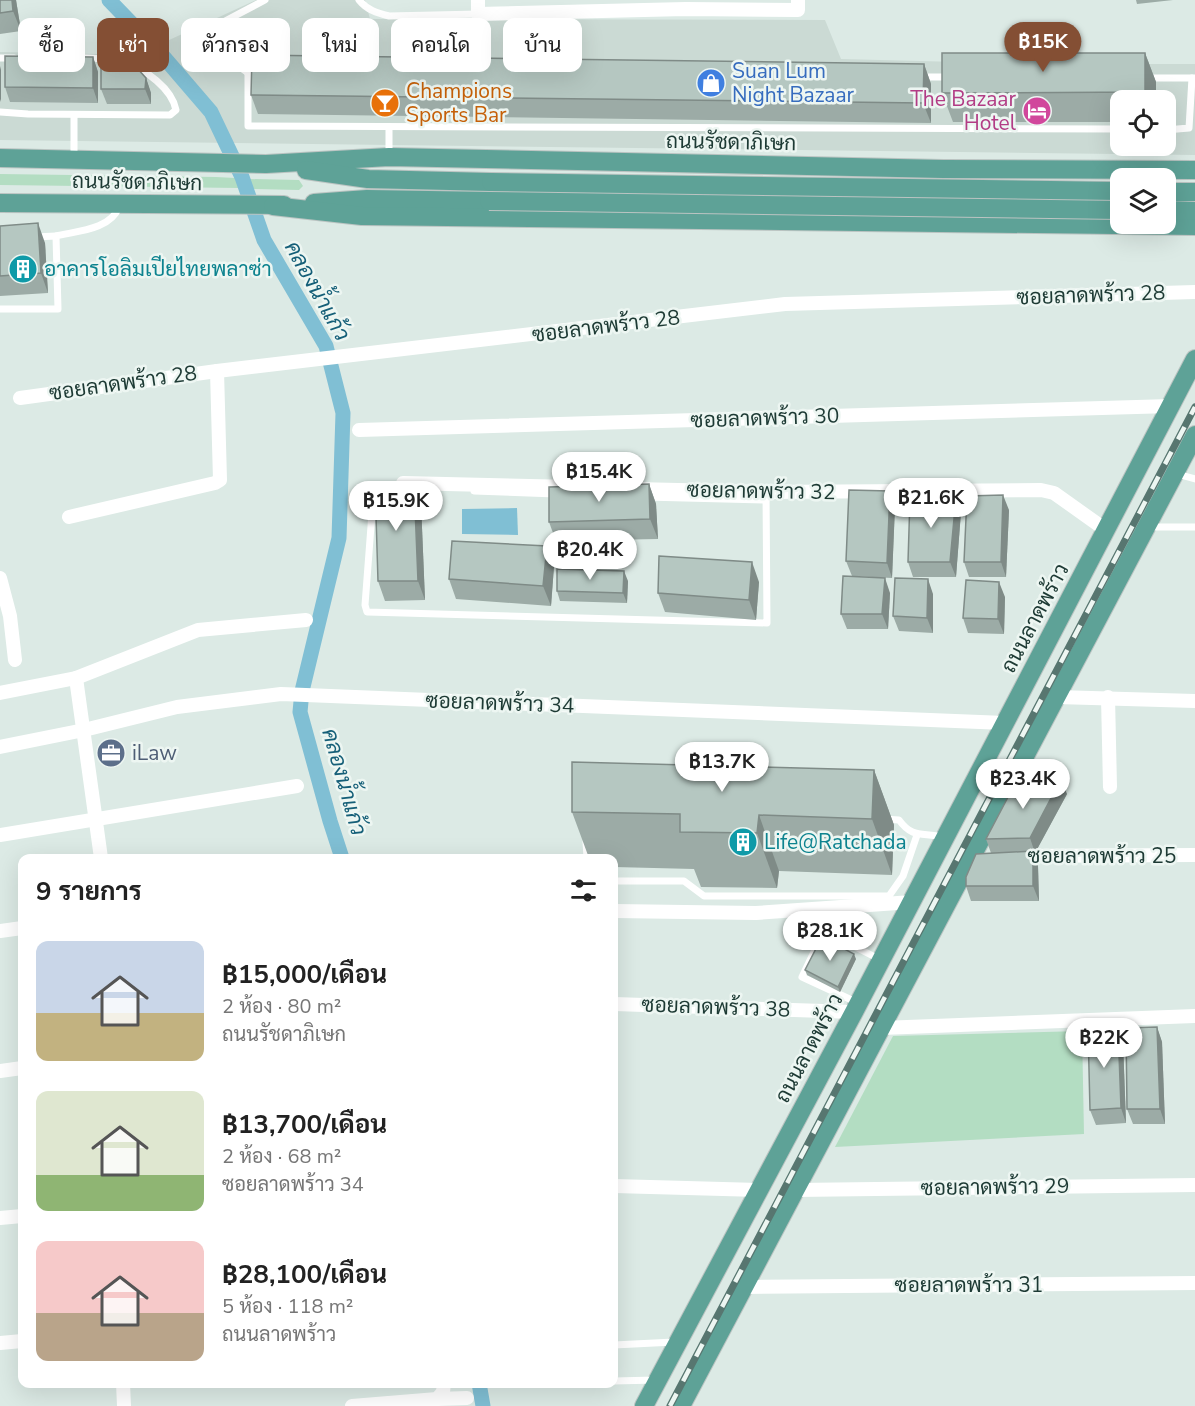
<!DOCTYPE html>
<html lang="th">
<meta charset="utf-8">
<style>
:root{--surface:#fff;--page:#f2f2f2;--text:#222;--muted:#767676;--accent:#844f34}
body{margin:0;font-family:"Nunito Sans",Sarabun,sans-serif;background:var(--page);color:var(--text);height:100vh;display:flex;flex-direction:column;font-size:22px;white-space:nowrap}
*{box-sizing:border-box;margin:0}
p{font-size:20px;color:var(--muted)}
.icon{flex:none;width:33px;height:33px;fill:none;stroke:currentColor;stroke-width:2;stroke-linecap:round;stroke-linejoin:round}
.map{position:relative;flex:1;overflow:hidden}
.details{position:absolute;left:18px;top:854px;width:600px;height:534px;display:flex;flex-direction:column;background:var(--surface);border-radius:12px;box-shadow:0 6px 24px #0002}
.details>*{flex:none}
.top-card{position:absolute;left:18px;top:18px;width:600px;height:54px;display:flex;gap:12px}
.buttons{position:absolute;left:1110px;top:90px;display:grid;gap:12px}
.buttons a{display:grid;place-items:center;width:66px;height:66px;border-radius:12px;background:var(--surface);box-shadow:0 6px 24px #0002;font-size:30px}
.price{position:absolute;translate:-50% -51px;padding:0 14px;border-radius:21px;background:#fff;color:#222;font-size:20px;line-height:39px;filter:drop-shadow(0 2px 3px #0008)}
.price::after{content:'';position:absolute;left:50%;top:36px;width:18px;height:14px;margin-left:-9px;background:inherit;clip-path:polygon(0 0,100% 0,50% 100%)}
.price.current{background:var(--accent);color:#fff}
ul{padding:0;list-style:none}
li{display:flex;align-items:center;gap:18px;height:150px;padding:0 18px}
li span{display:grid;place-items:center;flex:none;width:168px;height:120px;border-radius:12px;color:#555}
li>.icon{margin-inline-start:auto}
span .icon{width:72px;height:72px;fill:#fffc;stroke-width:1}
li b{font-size:26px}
h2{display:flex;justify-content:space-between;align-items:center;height:72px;padding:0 18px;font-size:26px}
.chip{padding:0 21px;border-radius:12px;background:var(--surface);box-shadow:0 6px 24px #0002;font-size:21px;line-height:54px}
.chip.current{background:var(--accent);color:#fff}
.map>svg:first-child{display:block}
</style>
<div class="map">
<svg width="1195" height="1406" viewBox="0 0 1195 1406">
<rect width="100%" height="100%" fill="#dceae5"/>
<path fill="#cbdad4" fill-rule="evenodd" d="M 256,0 L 365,0 L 370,19 L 825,20 L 841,59 L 1041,64 L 1195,64 L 1195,155 L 0,140 L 0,52 L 145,55 L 167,41 ZM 1120,100 L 1166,100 L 1166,146 L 1120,146 Z"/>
<g fill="#b3ddc2">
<polygon points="0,174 216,177 235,178 239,188 0,185"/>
<polygon points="249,179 299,180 303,186 299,190 252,189"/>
<polygon points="1082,1031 1084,1134 835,1147 893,1036"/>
</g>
<polygon fill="#80bfd4" points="517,508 518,535 462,534 462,509"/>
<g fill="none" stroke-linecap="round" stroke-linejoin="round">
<g stroke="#80bfd4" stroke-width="15">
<polyline points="109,0 162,55 211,112 242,177 264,240 326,346 343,413 339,538 302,691 300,712 330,821 342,858"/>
<polyline points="479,1383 483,1406"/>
</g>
<g stroke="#bbc4c2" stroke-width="20">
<g id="primary">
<polyline points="0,158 266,164 389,157 943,169 1195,170"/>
<polyline points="306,170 368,179 491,182"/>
<polyline points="1166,192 1195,192"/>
<polyline points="0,203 284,205"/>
<polyline points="314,203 367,199 489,201"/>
<polyline points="273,206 362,216 1195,226"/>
<polyline points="1166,210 1195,211"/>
<polyline points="644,1406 854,1012 1195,359"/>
<polyline points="681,1406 1195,435"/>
</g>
</g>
<g stroke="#fff" stroke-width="7">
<path d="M 359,0 C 367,10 377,13 389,16 L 478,14"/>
<polyline points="0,58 14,58"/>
<polyline points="85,58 110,59"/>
<polyline points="248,73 208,44 205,37 208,30 265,0"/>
<polyline points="259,73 248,73 248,126 1120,129"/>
<polyline points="922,77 949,77"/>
<polyline points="1147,78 1195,78"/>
<path d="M 0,112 L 28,114 L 170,115 L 176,110 C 172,88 145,70 126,62"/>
<polyline points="1166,130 1189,128 1192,78"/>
<polyline points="389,155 389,127"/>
<polyline points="74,157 74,115"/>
<polyline points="35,237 56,236"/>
<path d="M 0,309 L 58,309 L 56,236 C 77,231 110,230 119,207"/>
<polyline points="1177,474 1195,479"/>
<polyline points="382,489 375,492 373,500 365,605 367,612 767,623 766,492"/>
<polyline points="474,491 556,494"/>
<polyline points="645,497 766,500"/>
<polyline points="1150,527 1195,527"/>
<path d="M 883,819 L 899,820 C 913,839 922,832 943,837"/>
<polyline points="586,842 587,858"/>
<polyline points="614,881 684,881 704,896 889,896 903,876 917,835"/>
<polyline points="856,1002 802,977 824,931 881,960"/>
<polyline points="614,1345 674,1342"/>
<polyline points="614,1381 656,1380"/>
<polyline points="540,1383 572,1383"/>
</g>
<g stroke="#fff" stroke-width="14">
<polyline points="478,0 478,14 686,9 798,10 798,0"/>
<polyline points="20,398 217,371 785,304 1195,292"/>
<polyline points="359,430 1171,406"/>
<polyline points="403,483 573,487"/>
<polyline points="635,489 766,492 1041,490 1054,493 1106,530"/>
<polyline points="69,517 215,483 220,480 217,371"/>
<polyline points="0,578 10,616 15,660"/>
<polyline points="0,693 76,678"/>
<polyline points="1057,697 1195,701"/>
<polyline points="1108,697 1110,787"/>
<polyline points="0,747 84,730 177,707 281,694 1005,723"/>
<polyline points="0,835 297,786"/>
<polyline points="1017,856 1195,855"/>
<polyline points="101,858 76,678 198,630 306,620"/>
<polyline points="614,911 756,913 912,902"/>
<polyline points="0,931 22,928"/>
<polyline points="614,1004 854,1012"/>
<polyline points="881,1028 1195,1016"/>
<polyline points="0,1071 22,1068"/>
<polyline points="614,1186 759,1190"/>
<polyline points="795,1190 1195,1185"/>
<polyline points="0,1218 22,1216"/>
<polyline points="744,1287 1195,1283"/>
<polyline points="0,1343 22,1341"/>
<polyline points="123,1383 124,1406"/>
<polyline points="437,1399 467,1398"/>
<polyline points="352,1406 437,1399 443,1392 444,1383"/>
</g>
<use href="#primary" stroke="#5ea297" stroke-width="18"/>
<g stroke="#577670" stroke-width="7">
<polyline id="rail" points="670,1406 1195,407"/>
</g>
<use href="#rail" stroke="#edf6f2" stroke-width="4.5" stroke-dasharray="14" stroke-linecap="butt"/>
<g stroke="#bbc4c2" stroke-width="20" stroke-linecap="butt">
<g id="primary-bridge">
<polyline points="491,182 1120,191"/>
<polyline points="489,201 1120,210"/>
</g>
</g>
<use href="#primary-bridge" stroke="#5ea297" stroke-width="18"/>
</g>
<g fill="#9caba6">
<polygon points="0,0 16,0 21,31 0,34"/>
<polygon points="1136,0 1173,0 1137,4"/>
<polygon points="1145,53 1156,82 1156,100 1120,100 1120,122 953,122 942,93"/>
<polygon points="93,57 98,72 98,103 10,102 5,87"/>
<polygon points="924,64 931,84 931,123 258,114 251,95"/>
<polygon points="146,78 151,93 151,104 107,104 101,89"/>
<polygon points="0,226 45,243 48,293 0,296"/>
<polygon points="649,484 656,504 658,539 556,541 549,522"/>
<polygon points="956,497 961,512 956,577 913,577 908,562"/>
<polygon points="421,503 425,600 385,601 378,581"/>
<polygon points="895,506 892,578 852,576 846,561"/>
<polygon points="1009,510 1006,577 969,577 964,562"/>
<polygon points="547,546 554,566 551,606 456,599 449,579"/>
<polygon points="628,581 627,603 560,601 557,591"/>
<polygon points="759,582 756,620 665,612 658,593"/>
<polygon points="890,593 888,629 847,629 841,614"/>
<polygon points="933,594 933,633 899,631 893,616"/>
<polygon points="1005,597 1004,634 968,633 963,618"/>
<polygon points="874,770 894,825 892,875 779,871 777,888 701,887 694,869 614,867 614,858 589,858 572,812"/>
<polygon points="1067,794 1035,853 1033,853 1038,866 1039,901 971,901 966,886 991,853 986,839"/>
<polygon points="856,959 840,992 807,975 805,970"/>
<polygon points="1157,1027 1162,1042 1165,1124 1133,1124 1127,1109"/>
<polygon points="1123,1042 1126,1123 1096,1125 1090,1110"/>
</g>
<g fill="#7f8b87">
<polygon points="12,0 16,0 21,31 13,11"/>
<polygon points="1145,53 1156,82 1156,100 1148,100 1145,92"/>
<polygon points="93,57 98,72 98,103 93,88"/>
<polygon points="924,64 931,84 931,123 923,103"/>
<polygon points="0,66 1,70 1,102 0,99"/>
<polygon points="146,78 151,93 151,104 145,89"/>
<polygon points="38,223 45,243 48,293 41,273"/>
<polygon points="414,483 421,503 425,600 418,581"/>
<polygon points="649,484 656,504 658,539 650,519"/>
<polygon points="890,491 895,506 892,578 887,563"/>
<polygon points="1003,495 1009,510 1006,577 1001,562"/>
<polygon points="956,497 961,512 956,577 950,562"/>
<polygon points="547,546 554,566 551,606 543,586"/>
<polygon points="752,562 759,582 756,620 749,600"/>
<polygon points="624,571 628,581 627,603 623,593"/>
<polygon points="885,578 890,593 888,629 882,614"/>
<polygon points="928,579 933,594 933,633 927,618"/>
<polygon points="999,582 1005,597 1004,634 998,619"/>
<polygon points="874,770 894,825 892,875 872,819"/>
<polygon points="1061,779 1067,794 1035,853 1030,838"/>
<polygon points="759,815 779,871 777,888 757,833"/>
<polygon points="1033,851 1038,866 1039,901 1033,886"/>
<polygon points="854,954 856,959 840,992 838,987"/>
<polygon points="1118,1027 1123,1042 1126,1123 1121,1108"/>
<polygon points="1157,1027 1162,1042 1165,1124 1160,1109"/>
</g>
<g fill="#b5c7c1" stroke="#7f8b87" stroke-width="1.5">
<polygon points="0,0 12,0 13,11 0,13"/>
<polygon points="942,53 1145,53 1145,92 942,93"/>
<polygon points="252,55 924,64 923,103 251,95"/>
<polygon points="5,56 93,57 93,88 5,87"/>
<polygon points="101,57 127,57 146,78 145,89 101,89"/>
<polygon points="38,223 41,273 0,276 0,226"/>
<polygon points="375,483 414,483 418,581 378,581"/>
<polygon points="649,484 650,519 549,522 549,487"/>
<polygon points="849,490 890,491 887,563 846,561"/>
<polygon points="1003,495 1001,562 964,562 967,496"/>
<polygon points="956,497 950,562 908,562 910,498"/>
<polygon points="452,541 547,546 543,586 449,579"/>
<polygon points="659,556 752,562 749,600 658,593"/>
<polygon points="557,569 624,571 623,593 557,591"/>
<polygon points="843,576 885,578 882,614 841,614"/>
<polygon points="895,578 928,579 927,618 893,616"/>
<polygon points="966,580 999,582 998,619 963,618"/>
<polygon points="572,762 874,770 872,819 759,815 757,833 680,832 680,814 572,812"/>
<polygon points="1061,779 1030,838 986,839 1016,782"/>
<polygon points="1033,851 1033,886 966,886 966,877 976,854"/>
<polygon points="822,937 854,954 838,987 805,970"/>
<polygon points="1118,1027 1121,1108 1090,1110 1088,1029"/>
<polygon points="1157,1027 1160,1109 1127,1109 1126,1028"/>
</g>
<defs>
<g id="shop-disc" transform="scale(1.5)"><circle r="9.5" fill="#3f7fe0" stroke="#edf6f2"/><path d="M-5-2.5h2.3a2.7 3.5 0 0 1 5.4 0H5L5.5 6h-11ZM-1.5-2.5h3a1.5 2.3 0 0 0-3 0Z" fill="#fff"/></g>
<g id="bar-disc" transform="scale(1.5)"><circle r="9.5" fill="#e8710a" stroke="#edf6f2"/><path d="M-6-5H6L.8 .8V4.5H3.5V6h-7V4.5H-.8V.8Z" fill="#fff"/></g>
<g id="hotel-disc" transform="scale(1.5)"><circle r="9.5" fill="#d1479c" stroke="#edf6f2"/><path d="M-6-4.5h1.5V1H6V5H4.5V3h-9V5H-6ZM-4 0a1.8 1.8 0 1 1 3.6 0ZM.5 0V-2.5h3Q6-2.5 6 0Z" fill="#fff"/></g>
<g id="building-disc" transform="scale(1.5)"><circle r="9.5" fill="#0f9aa8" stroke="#edf6f2"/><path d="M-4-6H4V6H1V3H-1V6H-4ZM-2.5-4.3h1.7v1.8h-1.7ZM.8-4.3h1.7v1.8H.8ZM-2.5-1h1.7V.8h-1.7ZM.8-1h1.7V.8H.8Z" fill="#fff"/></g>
<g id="office-disc" transform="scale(1.5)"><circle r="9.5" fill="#5c6f8a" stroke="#edf6f2"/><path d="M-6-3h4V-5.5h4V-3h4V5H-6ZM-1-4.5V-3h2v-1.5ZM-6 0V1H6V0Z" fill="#fff"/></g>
</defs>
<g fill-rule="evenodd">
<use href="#shop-disc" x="711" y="83"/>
<use href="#bar-disc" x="385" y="103"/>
<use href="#hotel-disc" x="1037" y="111"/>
<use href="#building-disc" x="23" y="269"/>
<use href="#office-disc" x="111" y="753"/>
<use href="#building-disc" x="743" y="842"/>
</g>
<g text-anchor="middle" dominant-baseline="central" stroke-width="5" stroke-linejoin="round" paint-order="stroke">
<g font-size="21" fill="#366cbe" stroke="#edf6f2" text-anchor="start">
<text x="732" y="71">Suan Lum<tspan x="732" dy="24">Night Bazaar</tspan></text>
</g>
<g font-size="21" fill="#c56008" stroke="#edf6f2" text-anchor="start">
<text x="406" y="91">Champions<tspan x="406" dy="24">Sports Bar</tspan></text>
</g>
<g font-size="21" fill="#b23c85" stroke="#edf6f2" text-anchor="end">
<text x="1016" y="99">The Bazaar<tspan x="1016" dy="24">Hotel</tspan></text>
</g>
<g font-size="21" fill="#1d3a34" stroke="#edf6f2">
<text transform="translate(731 142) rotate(1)">ถนนรัชดาภิเษก</text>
<text transform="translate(137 182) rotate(1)">ถนนรัชดาภิเษก</text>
<text transform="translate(1091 295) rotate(-2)">ซอยลาดพร้าว 28</text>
<text transform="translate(606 326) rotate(-7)">ซอยลาดพร้าว 28</text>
<text transform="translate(123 383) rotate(-8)">ซอยลาดพร้าว 28</text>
<text transform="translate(765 418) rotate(-2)">ซอยลาดพร้าว 30</text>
<text transform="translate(761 491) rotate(1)">ซอยลาดพร้าว 32</text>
<text transform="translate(1035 618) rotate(-62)">ถนนลาดพร้าว</text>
<text transform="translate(500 703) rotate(2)">ซอยลาดพร้าว 34</text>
<text x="1102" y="856">ซอยลาดพร้าว 25</text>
<text transform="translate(716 1007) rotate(2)">ซอยลาดพร้าว 38</text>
<text transform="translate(809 1048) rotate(-62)">ถนนลาดพร้าว</text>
<text transform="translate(995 1187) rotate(-1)">ซอยลาดพร้าว 29</text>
<text x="969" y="1285">ซอยลาดพร้าว 31</text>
</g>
<g font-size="21" fill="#0d838f" stroke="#edf6f2" text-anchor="start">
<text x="44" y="269">อาคารโอลิมเปียไทยพลาซ่า</text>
<text x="764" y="842">Life@Ratchada</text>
</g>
<g font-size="21" fill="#4e5e75" stroke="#edf6f2" text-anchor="start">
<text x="132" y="753">iLaw</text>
</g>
<g font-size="22" font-style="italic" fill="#155f78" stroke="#edf6f2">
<text transform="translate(317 291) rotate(61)">คลองน้ำแก้ว</text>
<text transform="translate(344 782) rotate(74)">คลองน้ำแก้ว</text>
</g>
</g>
</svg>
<div class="buttons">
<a><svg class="icon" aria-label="locate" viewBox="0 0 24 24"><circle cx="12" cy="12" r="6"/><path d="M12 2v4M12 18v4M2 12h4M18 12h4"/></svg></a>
<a><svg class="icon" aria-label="layers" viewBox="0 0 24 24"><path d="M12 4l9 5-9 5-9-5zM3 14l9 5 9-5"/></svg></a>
</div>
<b class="price current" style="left:1043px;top:73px">฿15K</b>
<b class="price" style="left:599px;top:503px">฿15.4K</b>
<b class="price" style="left:931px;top:529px">฿21.6K</b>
<b class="price" style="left:396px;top:532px">฿15.9K</b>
<b class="price" style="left:590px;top:581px">฿20.4K</b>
<b class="price" style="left:722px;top:793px">฿13.7K</b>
<b class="price" style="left:1023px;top:810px">฿23.4K</b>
<b class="price" style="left:830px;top:962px">฿28.1K</b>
<b class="price" style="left:1104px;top:1069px">฿22K</b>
<div class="top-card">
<a class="chip">ซื้อ</a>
<a class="chip current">เช่า</a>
<a class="chip">ตัวกรอง</a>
<a class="chip">ใหม่</a>
<a class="chip">คอนโด</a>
<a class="chip">บ้าน</a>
</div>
<section class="details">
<h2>9 รายการ<svg class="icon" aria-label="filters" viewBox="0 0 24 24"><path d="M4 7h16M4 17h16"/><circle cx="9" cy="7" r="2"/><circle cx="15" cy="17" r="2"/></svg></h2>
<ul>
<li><span style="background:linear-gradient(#c9d6e8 60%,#c2b280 0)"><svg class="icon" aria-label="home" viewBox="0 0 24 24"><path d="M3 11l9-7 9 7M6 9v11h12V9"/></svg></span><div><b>฿15,000/เดือน</b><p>2 ห้อง · 80 m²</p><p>ถนนรัชดาภิเษก</p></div></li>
<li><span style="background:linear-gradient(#dfe7d0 70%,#8fb573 0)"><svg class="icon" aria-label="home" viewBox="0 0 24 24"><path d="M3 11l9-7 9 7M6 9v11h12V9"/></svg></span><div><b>฿13,700/เดือน</b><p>2 ห้อง · 68 m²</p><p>ซอยลาดพร้าว 34</p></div></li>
<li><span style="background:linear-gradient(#f6c9c9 60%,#b9a48a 0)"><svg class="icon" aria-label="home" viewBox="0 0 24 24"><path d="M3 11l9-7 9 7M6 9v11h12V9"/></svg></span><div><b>฿28,100/เดือน</b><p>5 ห้อง · 118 m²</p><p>ถนนลาดพร้าว</p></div></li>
</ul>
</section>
</div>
